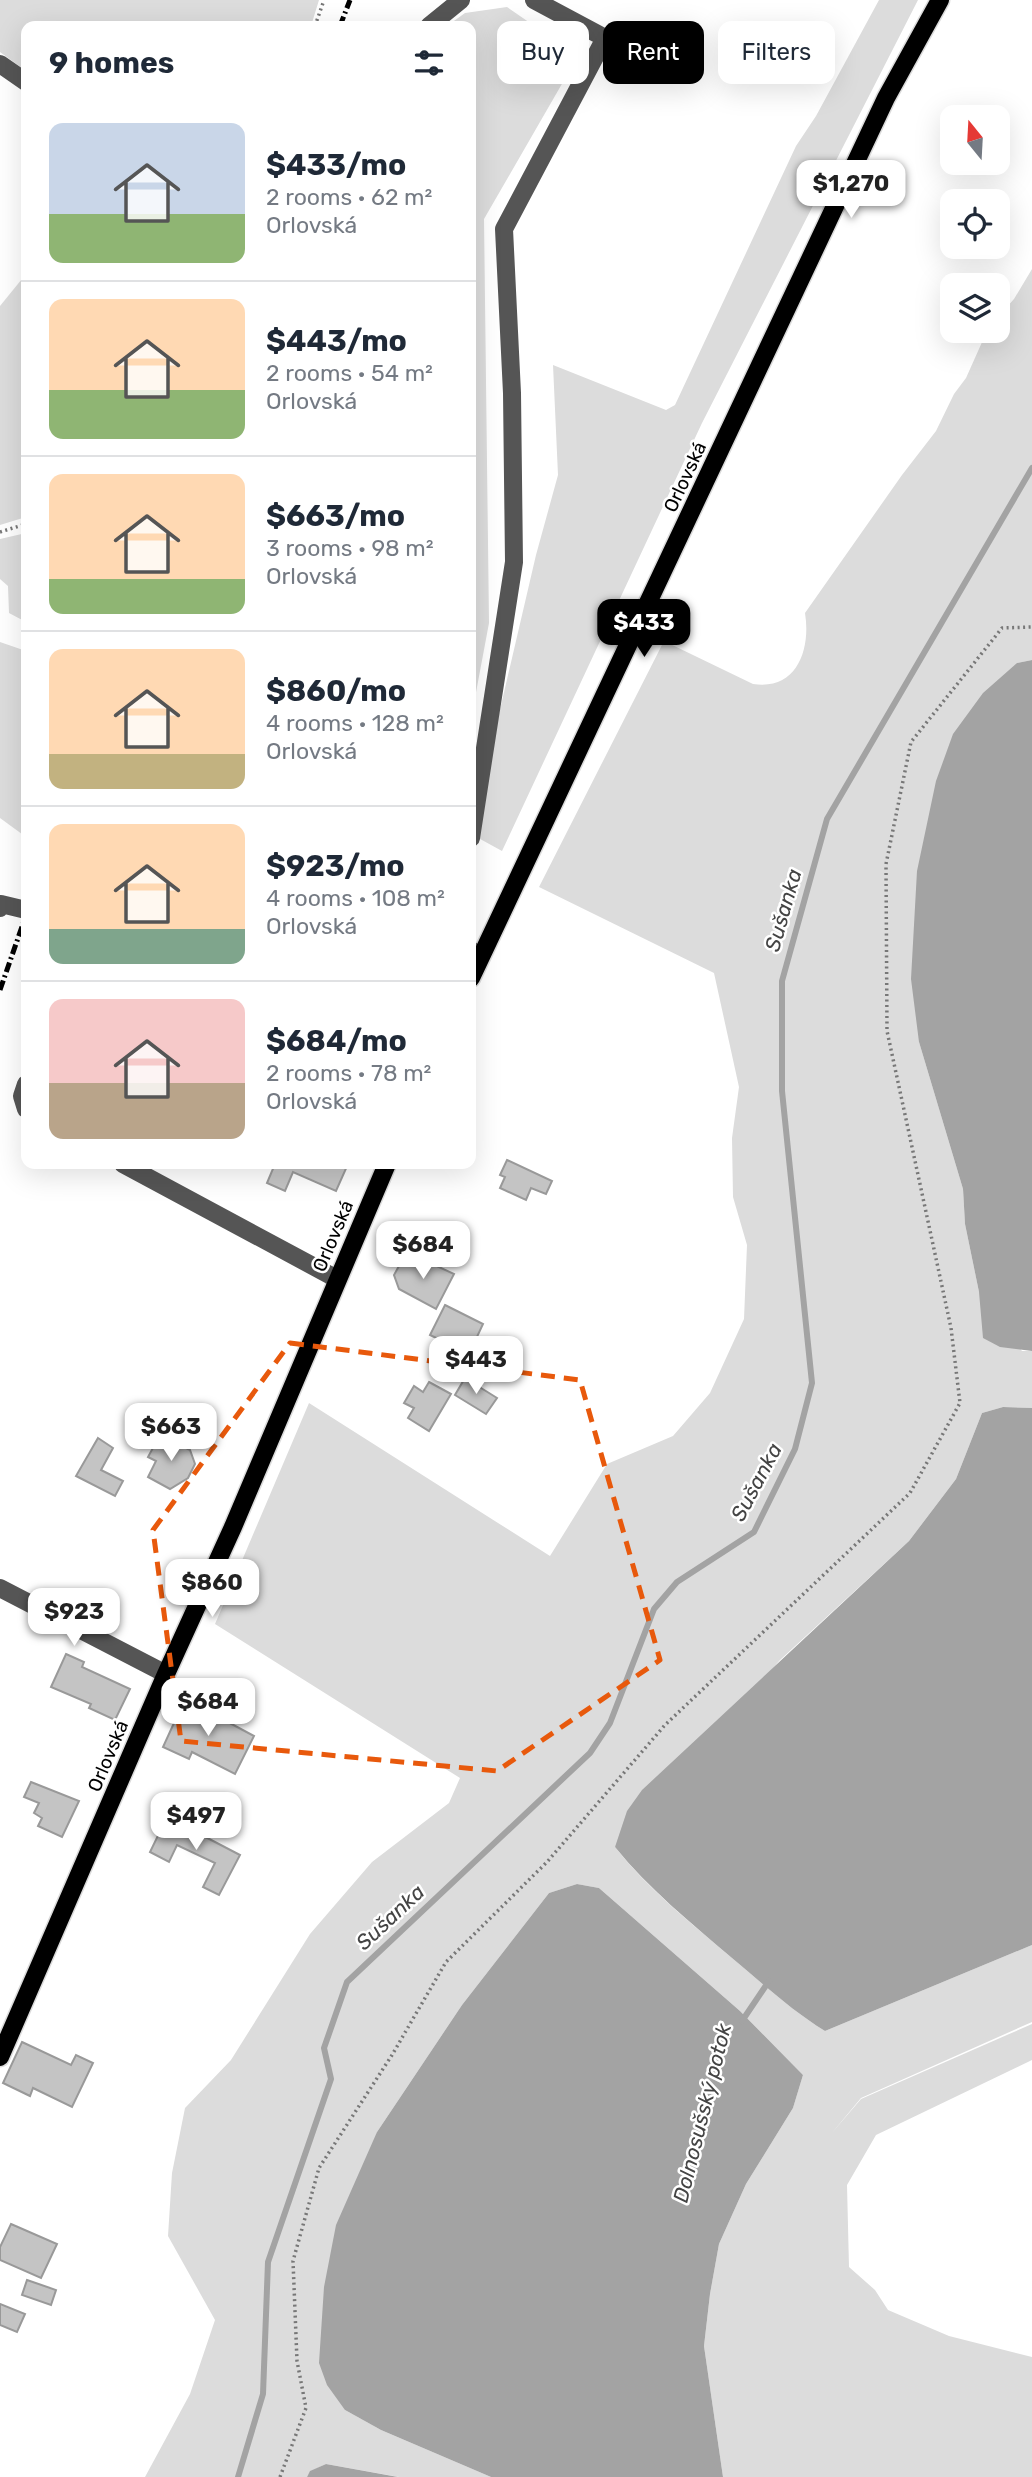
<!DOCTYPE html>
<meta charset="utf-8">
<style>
:root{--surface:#fff;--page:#f6f6f7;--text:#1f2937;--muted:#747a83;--line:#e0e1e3;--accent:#000}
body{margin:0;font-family:Rubik,sans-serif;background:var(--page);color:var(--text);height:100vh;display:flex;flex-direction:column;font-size:26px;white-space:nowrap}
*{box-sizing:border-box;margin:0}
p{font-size:23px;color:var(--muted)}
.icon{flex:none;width:38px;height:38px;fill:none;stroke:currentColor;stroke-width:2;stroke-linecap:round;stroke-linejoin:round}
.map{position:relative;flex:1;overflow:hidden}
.panel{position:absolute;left:21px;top:21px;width:455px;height:1148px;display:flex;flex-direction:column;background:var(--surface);border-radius:14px;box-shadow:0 7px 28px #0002}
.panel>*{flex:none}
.hud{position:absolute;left:497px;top:21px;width:429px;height:63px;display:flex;gap:14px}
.needle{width:46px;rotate:342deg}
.buttons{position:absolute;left:940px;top:105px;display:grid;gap:14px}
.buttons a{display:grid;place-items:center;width:70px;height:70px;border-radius:14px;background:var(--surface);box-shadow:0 7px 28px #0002;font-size:35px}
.price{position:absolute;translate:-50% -60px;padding:0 16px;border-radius:14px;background:#fff;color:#222;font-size:23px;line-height:46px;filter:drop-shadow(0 2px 4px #0008)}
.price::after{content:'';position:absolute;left:50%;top:42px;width:21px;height:16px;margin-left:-10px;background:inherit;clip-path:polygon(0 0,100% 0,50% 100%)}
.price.current{background:var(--accent);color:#fff}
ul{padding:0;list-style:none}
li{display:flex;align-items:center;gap:21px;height:175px;padding:0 28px}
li+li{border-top:2px solid var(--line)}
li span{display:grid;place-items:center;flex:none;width:196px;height:140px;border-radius:14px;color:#555}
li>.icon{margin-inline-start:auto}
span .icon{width:84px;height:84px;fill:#fffc;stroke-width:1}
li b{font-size:30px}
h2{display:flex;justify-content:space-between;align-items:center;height:84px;padding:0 28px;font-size:30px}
.chip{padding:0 24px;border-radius:14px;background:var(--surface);box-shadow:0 7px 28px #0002;font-size:24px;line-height:63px}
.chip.current{background:var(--accent);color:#fff}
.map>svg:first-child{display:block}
</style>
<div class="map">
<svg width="1032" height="2477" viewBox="0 0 1032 2477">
<rect width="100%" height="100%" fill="#fff"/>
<g fill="#dcdcdc">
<polygon points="0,0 319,0 311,26 26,26 26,71 0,52"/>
<polygon points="879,0 918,0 702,423 502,851 471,834 536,555 558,475 553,365 666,410 675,405 796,146 816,116"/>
<polygon points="507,7 578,56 484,219 489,623 471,719 471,26 447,26 465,13"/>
<path d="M 1032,269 L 1032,660 L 1017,663 L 919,1042 L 963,1189 L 965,1224 L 979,1292 L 1022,1351 L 1032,1351 L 1032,1408 L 1003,1407 L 982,1413 L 956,1479 L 909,1541 L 780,1660 L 615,1847 C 648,1889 691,1923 732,1958 C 762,1983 791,2010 825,2031 L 1032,1945 L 1032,2022 L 861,2098 L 831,2134 L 861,2099 L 1032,2024 L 1032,2060 L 876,2135 L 847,2185 L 849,2267 L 875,2290 L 888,2310 L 949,2336 L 1032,2357 L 1032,2477 L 723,2477 L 704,2346 L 710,2294 L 719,2244 L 746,2184 L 793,2108 L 803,2075 L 740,2011 L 599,1888 L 577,1884 L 549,1893 L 462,2005 L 377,2132 L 345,2410 L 381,2430 L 491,2477 L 399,2477 L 326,2464 L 311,2471 L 307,2477 L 145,2477 L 190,2394 L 215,2320 L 168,2236 L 172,2173 L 185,2108 L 231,2060 L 310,1934 L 372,1862 L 449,1803 L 460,1778 L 215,1624 L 309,1403 L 550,1556 L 607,1464 L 673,1436 L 710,1393 L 744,1319 L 747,1245 L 733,1197 L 732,1138 L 739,1087 L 714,973 L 539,887 L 664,641 L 753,684 C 797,691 811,649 805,613 L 902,475 L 936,431 L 954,394 L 966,378 L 987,331 L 998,331 L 998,317 L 1014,299 Z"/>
<polygon points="26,274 26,517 0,525 0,306"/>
<polygon points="26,533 26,622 9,613 8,586 0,579 0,539"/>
<polygon points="0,642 26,651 26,837 0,818"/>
</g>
<g fill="#a3a3a3">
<polygon points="1032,660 1032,1351 1000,1347 983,1338 979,1292 965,1224 963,1189 919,1042 911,979 917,871 936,781 953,734 983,693 1017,663"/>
<path d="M 1003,1407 L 1032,1408 L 1032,1945 L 825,2031 C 791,2010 762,1983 732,1958 C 691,1923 649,1889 615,1847 L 627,1811 L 642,1790 L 909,1541 L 956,1479 L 982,1413 Z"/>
<polygon points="577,1884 599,1888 740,2011 803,2075 793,2108 746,2184 719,2244 710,2294 704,2346 723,2477 491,2477 381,2430 345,2410 327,2385 319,2363 324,2287 336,2225 377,2132 462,2005 549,1893"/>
<polygon points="326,2464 398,2477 399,2477 307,2477 310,2471"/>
</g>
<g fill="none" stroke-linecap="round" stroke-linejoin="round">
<g stroke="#a3a3a3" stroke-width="6">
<polyline points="742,2021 769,1981"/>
<polyline points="238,2477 263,2394 268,2262 331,2079 324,2048 347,1982 590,1753 610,1723 654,1609 677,1582 754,1532 795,1449 812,1383 782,1091 782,981 827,819 1032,468"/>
</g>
</g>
<g fill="#c4c4c4" stroke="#999" stroke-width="2">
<polygon points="507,1160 552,1181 546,1194 531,1188 526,1200 500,1188 505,1177 500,1175"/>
<polygon points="274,1164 348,1164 336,1191 293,1172 285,1191 267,1183 275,1164"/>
<polygon points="415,1256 454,1274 436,1309 399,1289 394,1275 399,1266 404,1265 408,1257 413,1259"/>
<polygon points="445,1305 483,1324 469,1354 430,1335"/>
<polygon points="465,1378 497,1398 486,1414 455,1395"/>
<polygon points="429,1382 451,1394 429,1431 408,1418 414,1408 404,1403 414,1386 423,1392"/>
<polygon points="160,1435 190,1450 195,1464 188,1478 170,1489 148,1477 156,1461 148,1457"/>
<polygon points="98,1438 113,1448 101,1470 123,1481 115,1496 76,1476"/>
<polygon points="66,1654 84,1662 82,1667 130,1689 115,1720 89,1708 91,1704 51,1687"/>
<polygon points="185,1699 254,1736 235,1774 192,1752 189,1759 163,1747"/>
<polygon points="31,1782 79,1801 62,1837 38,1826 42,1818 34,1813 39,1803 24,1797"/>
<polygon points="167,1817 240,1855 219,1895 203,1887 215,1863 177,1845 169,1862 150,1852"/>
<polygon points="22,2042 71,2065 76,2055 93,2063 72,2107 33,2088 30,2096 3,2083"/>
<polygon points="11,2224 57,2244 41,2278 0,2260 0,2247"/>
<polygon points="27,2280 56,2290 51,2305 22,2295"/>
<polygon points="0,2304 25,2314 17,2332 0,2325"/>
</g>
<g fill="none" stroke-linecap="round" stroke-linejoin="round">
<g stroke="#dbdbdb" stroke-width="21">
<g id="major">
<polyline points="471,978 886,98 940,0"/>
<polyline points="0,2057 166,1674 233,1527 387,1164"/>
</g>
</g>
<g stroke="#777" stroke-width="3.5" stroke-dasharray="2 3.5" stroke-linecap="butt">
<polyline points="315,26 324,0"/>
<polyline points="0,532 26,524"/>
<polyline points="280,2477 306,2408 297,2361 293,2261 319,2168 392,2055 446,1962 547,1862 665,1725 910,1493 960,1403 951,1328 887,1031 886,864 911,742 1002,628 1032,627"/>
</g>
<g stroke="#555" stroke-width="18">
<polyline points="429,26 461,0"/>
<polyline points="0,64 26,82"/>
<polyline points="471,838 514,562 512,393 504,229 605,38 534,0"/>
<polyline points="0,908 1,904 26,910"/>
<polyline points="471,950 472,974"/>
<polyline points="26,1084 22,1096 26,1109"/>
<polyline points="123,1164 337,1279"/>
<polyline points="0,1588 166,1674"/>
</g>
<use href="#major" stroke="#000" stroke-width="18"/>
<g stroke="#000" stroke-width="5" stroke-dasharray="10 3.5 2 3.5" stroke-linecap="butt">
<polyline points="340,26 350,0"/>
<polyline points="0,990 26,915"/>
</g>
</g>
<path fill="none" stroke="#e8590c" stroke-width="5" stroke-dasharray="14 9" stroke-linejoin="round" d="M 290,1343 L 580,1380 L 660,1660 L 497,1771 L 181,1741 L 153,1530 Z"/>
<g text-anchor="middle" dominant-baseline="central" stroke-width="5" stroke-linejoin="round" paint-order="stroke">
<g font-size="19" fill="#000" stroke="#fff">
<text transform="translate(685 477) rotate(-65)">Orlovská</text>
<text transform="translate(333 1236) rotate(-67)">Orlovská</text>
<text transform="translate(108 1756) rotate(-67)">Orlovská</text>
</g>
<g font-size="21" font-style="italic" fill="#444" stroke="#fff">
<text transform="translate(783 910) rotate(-74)">Sušanka</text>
<text transform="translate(756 1482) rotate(-62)">Sušanka</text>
<text transform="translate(390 1917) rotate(-43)">Sušanka</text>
<text transform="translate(702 2113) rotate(-76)">Dolnosušský potok</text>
</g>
</g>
</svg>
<div class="buttons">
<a><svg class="needle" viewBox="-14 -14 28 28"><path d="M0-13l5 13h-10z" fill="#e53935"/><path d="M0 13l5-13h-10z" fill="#747a83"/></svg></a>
<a><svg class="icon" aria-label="locate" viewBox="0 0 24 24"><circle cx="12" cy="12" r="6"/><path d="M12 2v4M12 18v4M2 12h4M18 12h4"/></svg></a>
<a><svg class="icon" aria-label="layers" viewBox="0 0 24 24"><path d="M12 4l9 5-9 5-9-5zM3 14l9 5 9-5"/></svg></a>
</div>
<b class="price" style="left:851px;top:220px">$1,270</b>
<b class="price current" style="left:644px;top:659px">$433</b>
<b class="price" style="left:423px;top:1281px">$684</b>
<b class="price" style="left:476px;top:1396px">$443</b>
<b class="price" style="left:171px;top:1463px">$663</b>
<b class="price" style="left:212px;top:1619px">$860</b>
<b class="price" style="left:74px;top:1648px">$923</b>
<b class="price" style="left:208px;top:1738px">$684</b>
<b class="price" style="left:196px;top:1852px">$497</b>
<div class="hud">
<a class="chip">Buy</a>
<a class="chip current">Rent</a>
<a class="chip">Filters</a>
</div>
<section class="panel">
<h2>9 homes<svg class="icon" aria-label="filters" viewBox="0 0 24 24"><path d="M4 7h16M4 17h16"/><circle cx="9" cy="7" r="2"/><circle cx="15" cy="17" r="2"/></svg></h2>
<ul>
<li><span style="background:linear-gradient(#c9d6e8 65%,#8fb573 0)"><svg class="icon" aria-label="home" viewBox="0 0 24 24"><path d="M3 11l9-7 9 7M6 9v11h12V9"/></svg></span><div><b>$433/mo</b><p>2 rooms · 62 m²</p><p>Orlovská</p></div></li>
<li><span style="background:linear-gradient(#ffd9b3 65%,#8fb573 0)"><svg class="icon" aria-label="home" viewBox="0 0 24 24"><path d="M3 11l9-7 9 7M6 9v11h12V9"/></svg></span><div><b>$443/mo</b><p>2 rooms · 54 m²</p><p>Orlovská</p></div></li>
<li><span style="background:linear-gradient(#ffd9b3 75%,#8fb573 0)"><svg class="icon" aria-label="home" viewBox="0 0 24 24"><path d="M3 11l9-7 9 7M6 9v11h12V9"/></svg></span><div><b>$663/mo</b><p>3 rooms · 98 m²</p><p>Orlovská</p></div></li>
<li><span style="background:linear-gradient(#ffd9b3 75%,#c2b280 0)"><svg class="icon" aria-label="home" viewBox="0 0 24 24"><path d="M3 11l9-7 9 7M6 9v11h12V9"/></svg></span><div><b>$860/mo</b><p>4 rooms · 128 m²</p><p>Orlovská</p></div></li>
<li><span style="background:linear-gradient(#ffd9b3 75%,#7fa58c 0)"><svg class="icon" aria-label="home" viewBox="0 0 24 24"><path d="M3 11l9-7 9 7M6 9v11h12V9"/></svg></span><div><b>$923/mo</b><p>4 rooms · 108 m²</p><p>Orlovská</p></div></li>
<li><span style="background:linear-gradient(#f6c9c9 60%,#b9a48a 0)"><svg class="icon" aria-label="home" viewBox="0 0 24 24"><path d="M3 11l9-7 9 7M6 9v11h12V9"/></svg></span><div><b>$684/mo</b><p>2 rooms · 78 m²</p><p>Orlovská</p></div></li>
</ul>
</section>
</div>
